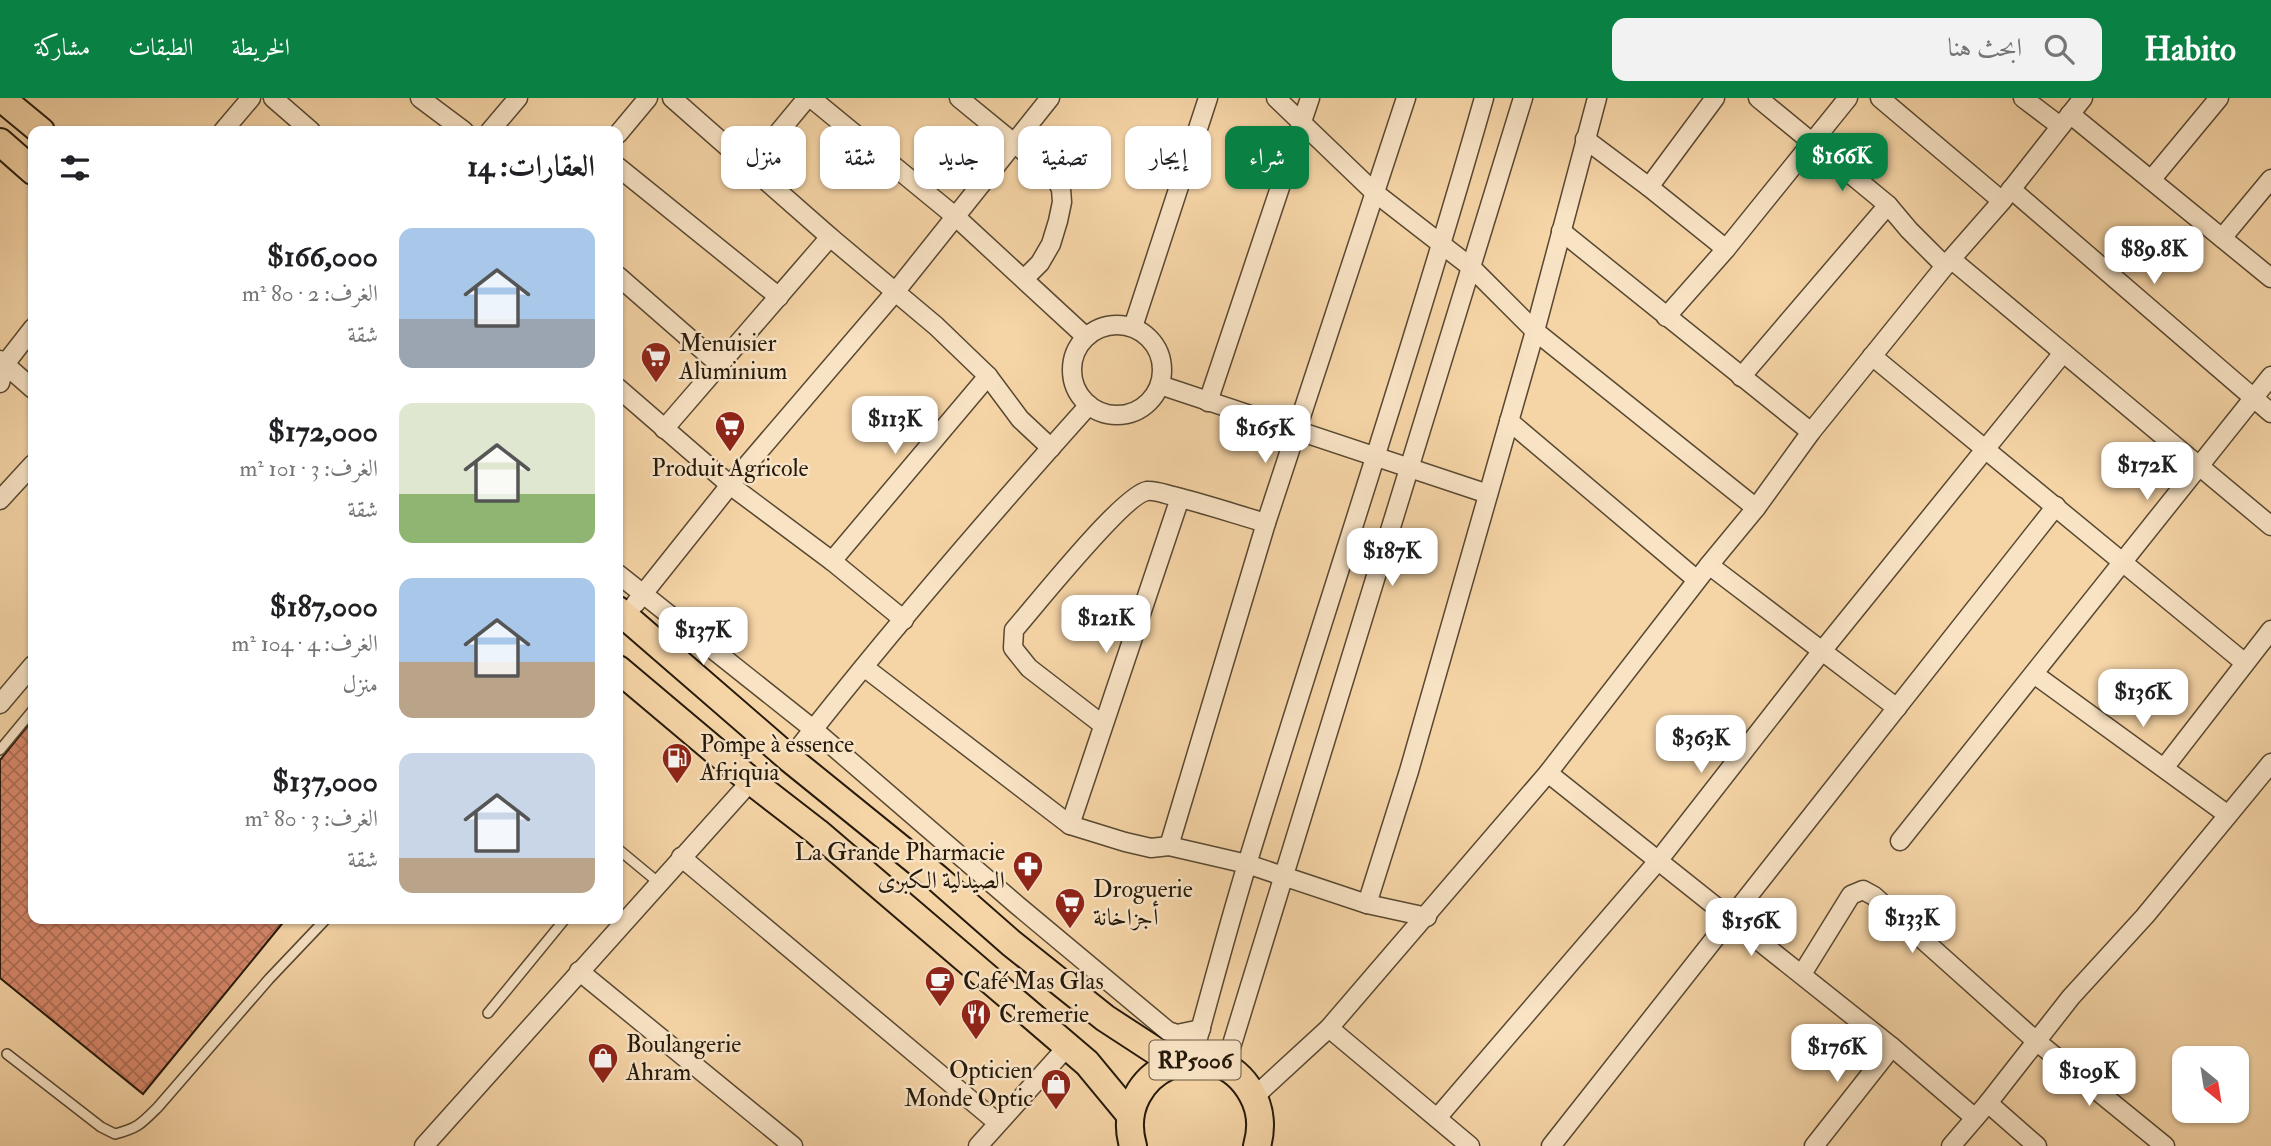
<!DOCTYPE html>
<html lang="ar">
<meta charset="utf-8">
<style>
:root{--surface:#fff;--page:#f2f2f2;--text:#202124;--muted:#757577;--accent:#0b8043}
body{margin:0;font-family:"IM FELL Double Pica",Amiri,serif;background:var(--page);color:var(--text);direction:rtl;height:100vh;display:flex;flex-direction:column;font-size:26px;white-space:nowrap}
*{box-sizing:border-box;margin:0}
p{font-size:23px;color:var(--muted)}
.icon{flex:none;width:38px;height:38px;fill:none;stroke:currentColor;stroke-width:2;stroke-linecap:round;stroke-linejoin:round}
.map{position:relative;flex:1;overflow:hidden;direction:ltr}
.panel{position:absolute;left:28px;top:28px;width:595px;height:798px;display:flex;flex-direction:column;background:var(--surface);border-radius:14px;box-shadow:0 2px 5px #0004;direction:rtl}
.panel>*{flex:none}
.guide{position:absolute;left:644px;top:28px;width:665px;height:63px;direction:rtl;display:flex;gap:14px}
.needle{width:46px;rotate:150deg}
.controls{position:absolute;left:2172px;top:948px;display:grid;gap:14px}
.controls a{display:grid;place-items:center;width:77px;height:77px;border-radius:14px;background:var(--surface);box-shadow:0 2px 5px #0004;font-size:35px}
.price{position:absolute;translate:-50% -60px;padding:0 16px;border-radius:14px;background:#fff;color:#222;font-size:23px;line-height:46px;filter:drop-shadow(0 2px 4px #0008)}
.price::after{content:'';position:absolute;left:50%;top:42px;width:21px;height:16px;margin-left:-10px;background:inherit;clip-path:polygon(0 0,100% 0,50% 100%)}
.price.on{background:var(--accent);color:#fff}
ul{padding:0;list-style:none}
li{display:flex;align-items:center;gap:21px;height:175px;padding:0 28px}
li span{display:grid;place-items:center;flex:none;width:196px;height:140px;border-radius:14px;color:#555}
li>.icon{margin-inline-start:auto}
span .icon{width:84px;height:84px;fill:#fffc;stroke-width:1}
li b{font-size:30px}
h2{display:flex;justify-content:space-between;align-items:center;height:84px;padding:0 28px;font-size:30px}
.chip{padding:0 24px;border-radius:14px;background:var(--surface);box-shadow:0 2px 5px #0004;font-size:24px;line-height:63px}
.chip.on{background:var(--accent);color:#fff}
header{display:flex;align-items:center;gap:42px;box-sizing:border-box;height:98px;padding:0 35px;background:var(--accent);color:#fff}
header strong{font-size:33px}
nav{display:flex;gap:38px;margin-inline-start:auto;font-size:24px}
.search{width:490px;height:63px;background:var(--page);display:flex;align-items:center;gap:18px;box-sizing:border-box;padding:0 24px;border-radius:14px;color:var(--muted);font-size:26px}
.map>svg:first-child{display:block}
</style>
<header>
<strong>Habito</strong>
<div class="search"><svg class="icon" aria-label="search" viewBox="0 0 24 24"><circle cx="10" cy="10" r="6"/><path d="M15 15l6 6"/></svg>ابحث هنا</div>
<nav><a>الخريطة</a><a>الطبقات</a><a>مشاركة</a></nav>
</header>
<div class="map">
<svg width="2271" height="1048" viewBox="0 0 2271 1048">
<defs>
<pattern id="building-cross-hatch" width="8" height="8" patternUnits="userSpaceOnUse" patternTransform="scale(1.75)"><rect width="8" height="8" fill="#d6876a"/><path d="M0 0l8 8M0 8l8-8" fill="none" stroke="#ad6e55"/></pattern>
</defs>
<rect width="100%" height="100%" fill="#f5d4a6"/>
<filter id="stains"><feTurbulence type="fractalNoise" baseFrequency=".00286" numOctaves="4"/><feColorMatrix values="0 0 0 0 .2 0 0 0 0 .09 0 0 0 0 .02 0 0 0 .5 -.17"/></filter>
<radialGradient id="worn" r=".72"><stop offset=".6" stop-color="#630" stop-opacity="0"/><stop offset="1" stop-color="#630" stop-opacity=".3"/></radialGradient>
<polygon fill="url(#building-cross-hatch)" stroke="#24190b" stroke-width="2" points="33,621 33,821 286,821 143,996 0,880 0,662"/>
<g fill="none" stroke-linecap="round" stroke-linejoin="round">
<g stroke="#584832" stroke-width="12">
<g id="service">
<polyline points="0,652 33,612"/>
<polyline points="618,751 659,785"/>
<polyline points="488,915 565,821"/>
<path d="M 7,956 L 101,1029 L 115,1036 C 138,1030 141,1026 158,1009 L 269,881 L 326,821"/>
</g>
</g>
<g stroke="#584832" stroke-width="21">
<g id="minor">
<polyline points="273,0 311,33"/>
<polyline points="420,0 464,33"/>
<polyline points="672,0 830,139 936,228 988,278 1020,321 1051,350"/>
<polyline points="811,0 956,119 1086,239"/>
<polyline points="959,0 1054,78 1061,91 1062,104 1058,123 1051,146 1040,165 1024,181"/>
<polyline points="1276,0 1374,94 1472,170 1535,233 1756,410"/>
<polyline points="1758,0 1888,107 1909,132 1945,168"/>
<polyline points="1880,0 2002,103"/>
<polyline points="2023,0 2060,28"/>
<polyline points="2070,16 2271,180"/>
<polyline points="223,33 251,0"/>
<polyline points="490,33 518,0"/>
<polyline points="618,36 648,0"/>
<polyline points="1585,41 1649,89 1726,151"/>
<polyline points="618,69 779,199"/>
<polyline points="750,69 807,0"/>
<polyline points="2151,82 2219,0"/>
<polyline points="1649,89 1715,0"/>
<polyline points="2011,91 2271,315"/>
<polyline points="1561,133 1811,334"/>
<polyline points="2222,140 2271,81"/>
<polyline points="1951,161 2271,428"/>
<polyline points="618,178 721,268"/>
<polyline points="1666,219 1726,151 1848,0"/>
<circle cx="1117" cy="272" r="45"/>
<polyline points="1133,229 1208,0"/>
<polyline points="1872,258 2245,565"/>
<polyline points="0,262 33,291"/>
<polyline points="1741,279 1888,107"/>
<polyline points="0,285 5,266 33,230"/>
<polyline points="1160,287 1488,396"/>
<polyline points="618,290 730,387 832,463 904,522"/>
<polyline points="1208,304 1310,0"/>
<polyline points="1509,323 1697,482"/>
<polyline points="664,331 830,139"/>
<polyline points="0,402 33,366"/>
<polyline points="832,463 988,278"/>
<polyline points="1709,467 1897,610"/>
<polyline points="618,476 813,631 1017,807 1168,933 1177,936 1201,931"/>
<polyline points="635,506 730,387 896,193 1050,0"/>
<polyline points="864,569 1070,727 1125,744 1151,750 1169,748 1247,766 1367,806 1427,819"/>
<polyline points="2034,576 2228,717"/>
<polyline points="0,606 33,567"/>
<path d="M 1103,627 L 1029,570 L 1013,550 L 1014,532 C 1035,508 1123,397 1147,393 C 1155,392 1165,396 1173,398 C 1205,406 1235,416 1266,425"/>
<path d="M 790,661 C 885,539 986,422 1089,307"/>
<polyline points="2164,670 2271,532"/>
<polyline points="1548,675 1892,949 1975,1020"/>
<polyline points="1070,727 1180,400"/>
<polyline points="1900,743 2271,278"/>
<polyline points="1169,748 1266,425 1406,0"/>
<polyline points="681,759 998,1025"/>
<polyline points="1367,806 1409,673 1535,233 1597,0"/>
<polyline points="579,873 793,1048"/>
<polyline points="1802,876 1851,797 1863,792 1874,798 2036,943 2165,1048"/>
<polyline points="1329,930 1470,1048"/>
<path d="M 1192,962 C 1210,896 1228,829 1248,763 C 1326,509 1411,256 1484,0"/>
<polyline points="1225,969 1523,0"/>
<polyline points="1254,999 1329,930 1548,675 1709,467 1756,410 1811,334 1945,168 2002,103 2083,0"/>
<polyline points="1988,1005 2037,1048"/>
<polyline points="1437,1020 1658,763 1822,553 2063,255"/>
<polyline points="424,1048 751,683"/>
<polyline points="978,1048 1067,949"/>
<polyline points="1551,1048 2056,408"/>
<polyline points="1814,1048 1892,949"/>
<polyline points="1951,1048 1988,1005 2071,899 2145,818 2271,665"/>
</g>
</g>
<g stroke="#24190b" stroke-width="30">
<g id="primary">
<polyline points="1,0 41,33"/>
<polyline points="0,44 33,73"/>
<polyline points="618,512 790,661 937,780 1011,845 1105,920 1174,965"/>
<polyline points="618,571 751,683 817,734 1087,965 1130,1017"/>
<path d="M 1133,1048 C 1111,972 1214,927 1252,996 C 1261,1012 1262,1031 1257,1048"/>
</g>
</g>
<use href="#service" stroke="#f8e3c5" stroke-width="9"/>
<use href="#minor" stroke="#f8e3c5" stroke-width="18"/>
<use href="#primary" stroke="#f5d4a6" stroke-width="26"/>
</g>
<defs>
<g id="supermarket-pin" transform="scale(1.575)"><path d="M0 17L-7.5 6A9.5 9.5 0 1 1 7.5 6Z" fill="#8f2418" stroke="#f8e3c5"/><path d="M-6-5.5h2.5l.6 2H6L4.5 2H-2.5L-4.4-4H-6ZM-1.5 3.2a1.3 1.3 0 1 0 .1 0ZM3 3.2a1.3 1.3 0 1 0 .1 0Z" fill="#fff"/></g>
<g id="fuel-pin" transform="scale(1.575)"><path d="M0 17L-7.5 6A9.5 9.5 0 1 1 7.5 6Z" fill="#8f2418" stroke="#f8e3c5"/><path d="M-5.5-6h7V0h2V4h1.3V-2.5L3-4.5l.8-.8L6-3V5H2.5V1h-1V6h-7ZM-4.2-4.7v3.2H.2V-4.7Z" fill="#fff"/></g>
<g id="pharmacy-pin" transform="scale(1.575)"><path d="M0 17L-7.5 6A9.5 9.5 0 1 1 7.5 6Z" fill="#8f2418" stroke="#f8e3c5"/><path d="M-2-6h4v4h4v4h-4v4h-4v-4h-4v-4h4Z" fill="#fff"/></g>
<g id="cafe-pin" transform="scale(1.575)"><path d="M0 17L-7.5 6A9.5 9.5 0 1 1 7.5 6Z" fill="#8f2418" stroke="#f8e3c5"/><path d="M-5.5-4.5H6V0H3Q3 3.5 0 3.5H-2.5Q-5.5 3.5-5.5 0ZM3-3.2v2h1.7v-2ZM-6 4.5H4V6H-6Z" fill="#fff"/></g>
<g id="restaurant-pin" transform="scale(1.575)"><path d="M0 17L-7.5 6A9.5 9.5 0 1 1 7.5 6Z" fill="#8f2418" stroke="#f8e3c5"/><path d="M-5-6h1v4h1v-4h1v4h1v-4h1v5L-1.5 .5V6h-2V.5L-5-1ZM5-6V6H3V1.5H1.5Q1.5-4 5-6Z" fill="#fff"/></g>
<g id="shop-pin" transform="scale(1.575)"><path d="M0 17L-7.5 6A9.5 9.5 0 1 1 7.5 6Z" fill="#8f2418" stroke="#f8e3c5"/><path d="M-5-2.5h2.3a2.7 3.5 0 0 1 5.4 0H5L5.5 6h-11ZM-1.5-2.5h3a1.5 2.3 0 0 0-3 0Z" fill="#fff"/></g>
</defs>
<g fill-rule="evenodd">
<use href="#supermarket-pin" x="656" y="259"/>
<use href="#supermarket-pin" x="730" y="328"/>
<use href="#fuel-pin" x="677" y="660"/>
<use href="#pharmacy-pin" x="1028" y="768"/>
<use href="#supermarket-pin" x="1070" y="805"/>
<use href="#cafe-pin" x="940" y="883"/>
<use href="#restaurant-pin" x="976" y="916"/>
<use href="#shop-pin" x="603" y="960"/>
<use href="#shop-pin" x="1056" y="986"/>
</g>
<g text-anchor="middle" dominant-baseline="central" stroke-width="5" stroke-linejoin="round" paint-order="stroke">
<rect fill="#f8e3c5" stroke="#645643" stroke-width="2" x="1149.5" y="942.5" width="91" height="39" rx="5"/>
<g font-size="23" font-weight="bold" fill="#24190b">
<text x="1195" y="962">RP5006</text>
</g>
<g font-size="24" fill="#24190b" stroke="#f8e3c5" text-anchor="start">
<text x="679" y="245">Menuisier<tspan x="679" dy="28">Aluminium</tspan></text>
<text x="730" y="370" text-anchor="middle">Produit Agricole</text>
<text x="700" y="646">Pompe à essence<tspan x="700" dy="28">Afriquia</tspan></text>
<text x="1005" y="754" text-anchor="end">La Grande Pharmacie<tspan x="1005" dy="28">الصيدلية الكبرى</tspan></text>
<text x="1093" y="791">Droguerie<tspan x="1093" dy="28">أجزاخانة</tspan></text>
<text x="963" y="883">Café Mas Glas</text>
<text x="999" y="916">Cremerie</text>
<text x="626" y="946">Boulangerie<tspan x="626" dy="28">Ahram</tspan></text>
<text x="1033" y="972" text-anchor="end">Opticien<tspan x="1033" dy="28">Monde Optic</tspan></text>
</g>
</g>
<rect width="100%" height="100%" filter="url(#stains)"/>
<rect width="100%" height="100%" fill="url(#worn)"/>
</svg>
<div class="controls">
<a><svg class="needle" viewBox="-14 -14 28 28"><path d="M0-13l5 13h-10z" fill="#e53935"/><path d="M0 13l5-13h-10z" fill="#757577"/></svg></a>
</div>
<b class="price on" style="left:1842px;top:95px">$166K</b>
<b class="price" style="left:2154px;top:188px">$89.8K</b>
<b class="price" style="left:895px;top:358px">$113K</b>
<b class="price" style="left:1265px;top:367px">$165K</b>
<b class="price" style="left:2147px;top:404px">$172K</b>
<b class="price" style="left:1392px;top:490px">$187K</b>
<b class="price" style="left:1106px;top:557px">$121K</b>
<b class="price" style="left:703px;top:569px">$137K</b>
<b class="price" style="left:2143px;top:631px">$136K</b>
<b class="price" style="left:1701px;top:677px">$363K</b>
<b class="price" style="left:1912px;top:857px">$133K</b>
<b class="price" style="left:1751px;top:860px">$156K</b>
<b class="price" style="left:1837px;top:986px">$176K</b>
<b class="price" style="left:2089px;top:1010px">$109K</b>
<div class="guide">
<a class="chip on">شراء</a>
<a class="chip">إيجار</a>
<a class="chip">تصفية</a>
<a class="chip">جديد</a>
<a class="chip">شقة</a>
<a class="chip">منزل</a>
</div>
<section class="panel">
<h2>العقارات: 14<svg class="icon" aria-label="filters" viewBox="0 0 24 24"><path d="M4 7h16M4 17h16"/><circle cx="9" cy="7" r="2"/><circle cx="15" cy="17" r="2"/></svg></h2>
<ul>
<li><span style="background:linear-gradient(#a9c7e8 65%,#9aa5b1 0)"><svg class="icon" aria-label="home" viewBox="0 0 24 24"><path d="M3 11l9-7 9 7M6 9v11h12V9"/></svg></span><div><b>$166,000</b><p>الغرف: 2 · 80 m²</p><p>شقة</p></div></li>
<li><span style="background:linear-gradient(#dfe7d0 65%,#8fb573 0)"><svg class="icon" aria-label="home" viewBox="0 0 24 24"><path d="M3 11l9-7 9 7M6 9v11h12V9"/></svg></span><div><b>$172,000</b><p>الغرف: 3 · 101 m²</p><p>شقة</p></div></li>
<li><span style="background:linear-gradient(#a9c7e8 60%,#b9a48a 0)"><svg class="icon" aria-label="home" viewBox="0 0 24 24"><path d="M3 11l9-7 9 7M6 9v11h12V9"/></svg></span><div><b>$187,000</b><p>الغرف: 4 · 104 m²</p><p>منزل</p></div></li>
<li><span style="background:linear-gradient(#c9d6e8 75%,#b9a48a 0)"><svg class="icon" aria-label="home" viewBox="0 0 24 24"><path d="M3 11l9-7 9 7M6 9v11h12V9"/></svg></span><div><b>$137,000</b><p>الغرف: 3 · 80 m²</p><p>شقة</p></div></li>
</ul>
</section>
</div>
